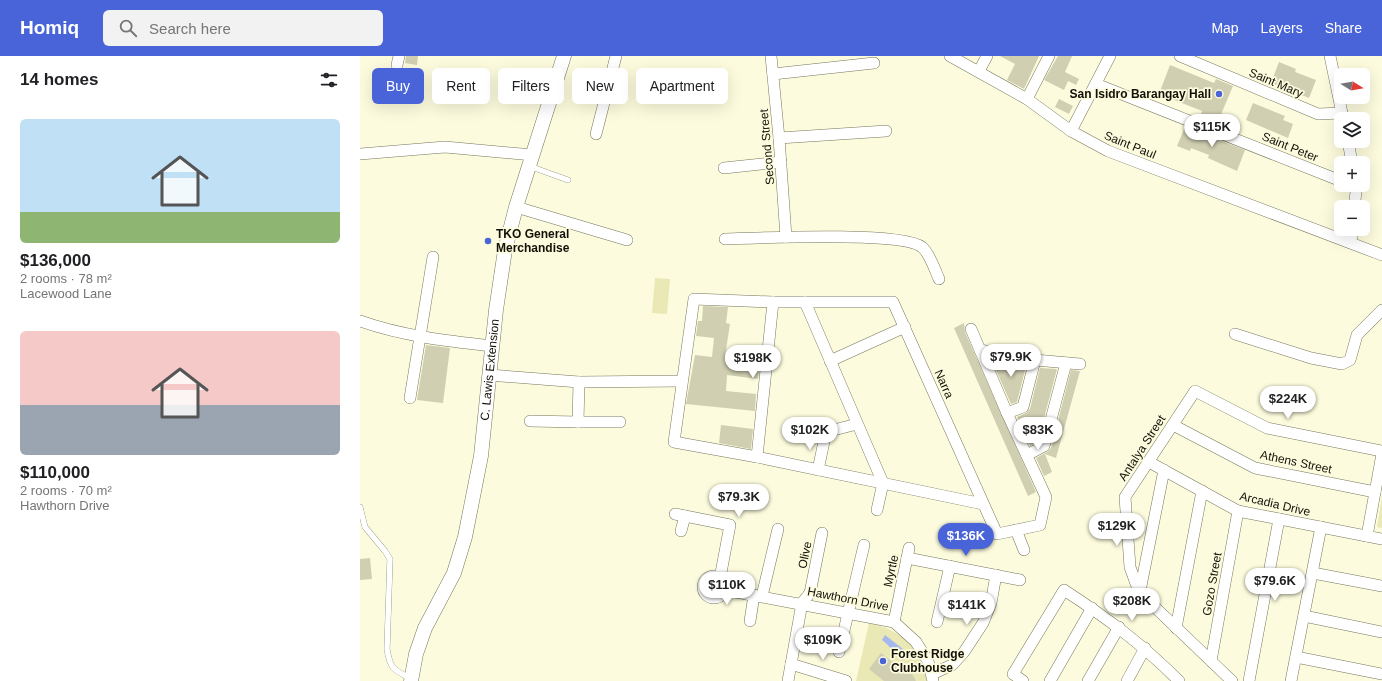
<!DOCTYPE html>
<meta charset="utf-8">
<style>
:root{--surface:#fff;--page:#f2f2f2;--text:#202124;--muted:#757577;--accent:#4964d8}
body{margin:0;font-family:Arial,sans-serif;background:var(--page);color:var(--text);height:100vh;display:flex;flex-direction:column;font-size:15px;white-space:nowrap}
*{box-sizing:border-box;margin:0}
p{font-size:13px;color:var(--muted)}
.icon{flex:none;width:22px;height:22px;fill:none;stroke:currentColor;stroke-width:2;stroke-linecap:round;stroke-linejoin:round}
.map{position:relative;flex:1;overflow:hidden}
.side{display:flex;flex-direction:column;background:var(--surface);width:360px}
.side>*{flex:none}
.hud{position:absolute;left:12px;top:12px;width:380px;height:36px;display:flex;gap:8px}
.needle{width:26px;rotate:101deg}
.buttons{position:absolute;left:974px;top:12px;display:grid;gap:8px}
.buttons a{display:grid;place-items:center;width:36px;height:36px;border-radius:6px;background:var(--surface);box-shadow:0 4px 16px #0002;font-size:20px}
.price{position:absolute;translate:-50% -34px;padding:0 9px;border-radius:14px;background:#fff;color:#222;font-size:13px;line-height:26px;filter:drop-shadow(0 1px 2px #0008)}
.price::after{content:'';position:absolute;left:50%;top:24px;width:12px;height:9px;margin-left:-6px;background:inherit;clip-path:polygon(0 0,100% 0,50% 100%)}
.price.current{background:var(--accent);color:#fff}
ul{padding:0;list-style:none}
li{display:grid;align-content:center;gap:8px;height:212px;padding:0 20px}
li span{display:grid;place-items:center;height:124px;border-radius:6px;color:#555}
li>.icon{margin-inline-start:auto}
span .icon{width:72px;height:72px;fill:#fffc;stroke-width:1}
li b{font-size:17px}
h2{display:flex;justify-content:space-between;align-items:center;height:48px;padding:0 20px;font-size:17px}
.tag{padding:0 14px;border-radius:6px;background:var(--surface);box-shadow:0 4px 16px #0002;font-size:14px;line-height:36px}
.tag.current{background:var(--accent);color:#fff}
header{display:flex;align-items:center;gap:24px;box-sizing:border-box;height:56px;padding:0 20px;background:var(--accent);color:#fff}
header strong{font-size:19px}
nav{display:flex;gap:22px;margin-inline-start:auto;font-size:14px}
.search{width:280px;height:36px;background:var(--page);display:flex;align-items:center;gap:10px;box-sizing:border-box;padding:0 14px;border-radius:6px;color:var(--muted);font-size:15px}
main{display:flex;flex:1;min-height:0}
.map>svg:first-child{display:block}
</style>
<header>
<strong>Homiq</strong>
<div class="search"><svg class="icon" aria-label="search" viewBox="0 0 24 24"><circle cx="10" cy="10" r="6"/><path d="M15 15l6 6"/></svg>Search here</div>
<nav><a>Map</a><a>Layers</a><a>Share</a></nav>
</header>
<main>
<section class="side">
<h2>14 homes<svg class="icon" aria-label="filters" viewBox="0 0 24 24"><path d="M4 7h16M4 17h16"/><circle cx="9" cy="7" r="2"/><circle cx="15" cy="17" r="2"/></svg></h2>
<ul>
<li><span style="background:linear-gradient(#bfe0f5 75%,#8fb573 0)"><svg class="icon" aria-label="home" viewBox="0 0 24 24"><path d="M3 11l9-7 9 7M6 9v11h12V9"/></svg></span><div><b>$136,000</b><p>2 rooms · 78 m²</p><p>Lacewood Lane</p></div></li>
<li><span style="background:linear-gradient(#f6c9c9 60%,#9aa5b1 0)"><svg class="icon" aria-label="home" viewBox="0 0 24 24"><path d="M3 11l9-7 9 7M6 9v11h12V9"/></svg></span><div><b>$110,000</b><p>2 rooms · 70 m²</p><p>Hawthorn Drive</p></div></li>
</ul>
</section>
<div class="map">
<svg width="1022" height="625" viewBox="0 0 1022 625">
<rect width="100%" height="100%" fill="#fcfbdd"/>
<g fill="#eae8b4">
<polygon points="295,222 310,223 307,258 292,257"/>
<polygon points="1022,441 1022,472 1017,471"/>
<path d="M 509,567 C 541,573 561,593 567,625 L 496,625 Z"/>
</g>
<path fill="#a4b7ef" d="M 525,579 L 548,597 L 543,604 C 535,598 530,590 522,584 Z"/>
<g fill="#d0cfb2">
<polygon points="46,0 58,0 57,9 45,7"/>
<polygon points="640,0 679,0 664,33 647,24 655,8"/>
<polygon points="698,0 712,0 705,16 719,23 716,29 708,25 704,34 684,24"/>
<polygon points="919,6 936,13 935,16 956,24 949,42 911,27"/>
<polygon points="810,9 854,27 856,23 873,30 857,68 840,62 842,55 799,38"/>
<polygon points="699,43 713,50 709,58 695,51"/>
<polygon points="893,47 925,60 923,64 933,68 928,82 886,64"/>
<polygon points="825,71 885,94 877,115 848,102 849,99 831,92 830,95 817,90"/>
<polygon points="343,250 368,251 366,267 370,268 365,300 400,304 398,323 367,319 366,335 396,338 395,355 326,348 335,299 352,301 354,282 336,280 338,265 342,265"/>
<polygon points="604,267 605,276 676,436 668,440 594,272"/>
<polygon points="66,289 90,292 83,347 57,344"/>
<polygon points="635,304 644,306 646,309 648,306 666,310 657,346 651,348 632,305"/>
<polygon points="680,312 697,313 678,385 670,390 657,361 666,357 670,353"/>
<polygon points="711,314 720,315 696,402 685,398 692,416 684,420 676,402 687,396 691,392"/>
<polygon points="361,369 393,373 391,393 359,387"/>
<polygon points="10,502 12,523 0,524 0,503"/>
<polygon points="521,597 541,613 551,616 556,625 524,625 509,613"/>
</g>
<g fill="none" stroke-linecap="round" stroke-linejoin="round">
<g stroke="#77765c" stroke-width="6">
<g id="service">
<polyline points="169,110 208,124"/>
<path d="M 0,451 L 5,471 L 25,495 L 30,503 L 27,593 C 30,612 33,614 50,622"/>
</g>
</g>
<g stroke="#77765c" stroke-width="12">
<g id="minor">
<polyline points="411,0 419,82 426,181"/>
<polyline points="590,0 667,43 711,75 748,95 1022,199"/>
<polyline points="820,0 958,58 982,57"/>
<polyline points="970,0 983,62"/>
<polyline points="37,9 39,0"/>
<polyline points="619,15 627,0"/>
<polyline points="413,18 514,7"/>
<polyline points="736,28 981,125"/>
<polyline points="667,43 689,0"/>
<polyline points="711,75 750,0"/>
<polyline points="236,78 256,0"/>
<polyline points="419,82 526,75"/>
<polyline points="988,85 992,107"/>
<polyline points="0,98 85,91 173,99"/>
<polyline points="364,112 421,106"/>
<polyline points="156,151 267,184"/>
<polyline points="994,151 997,129"/>
<path d="M 365,183 C 398,182 542,175 562,191 C 570,198 575,214 579,223"/>
<polyline points="991,187 992,173"/>
<polyline points="445,246 523,427 517,454"/>
<path d="M 0,265 C 42,280 87,285 132,290"/>
<polyline points="611,273 647,357 686,441 680,469 637,478 533,246 413,246 334,243 314,386 397,401 623,448"/>
<polyline points="875,278 951,302 982,308 990,304 997,279 1022,254"/>
<polyline points="620,294 675,304 720,308"/>
<polyline points="470,305 545,271"/>
<polyline points="129,319 219,326 322,325"/>
<polyline points="50,342 73,201"/>
<polyline points="647,357 663,351 675,304"/>
<polyline points="170,365 218,366 219,326"/>
<polyline points="218,366 260,366"/>
<polyline points="813,369 895,412 1015,436"/>
<polyline points="667,399 684,390 706,307"/>
<polyline points="397,401 413,246"/>
<polyline points="789,406 878,455 1022,483"/>
<polyline points="458,414 466,376 497,368"/>
<polyline points="315,458 370,469 360,522"/>
<polyline points="656,474 664,494"/>
<polyline points="321,475 325,460"/>
<polyline points="1007,480 1022,398"/>
<polyline points="547,502 660,524"/>
<polyline points="953,517 1022,530"/>
<circle cx="354" cy="531" r="11"/>
<polyline points="365,534 534,566 556,586 568,605 573,625"/>
<polyline points="780,535 804,414"/>
<polyline points="402,540 418,473"/>
<polyline points="944,560 1022,576"/>
<polyline points="390,565 394,539"/>
<polyline points="534,566 549,492"/>
<polyline points="577,566 590,510"/>
<polyline points="816,572 842,435"/>
<polyline points="479,596 504,489"/>
<polyline points="936,601 1022,618"/>
<polyline points="851,605 878,455"/>
<polyline points="431,608 486,625"/>
<polyline points="572,618 592,609 604,596 623,567 631,547 636,519"/>
<polyline points="428,625 442,547 450,537 462,477"/>
<path d="M 663,625 L 653,618 L 704,534 C 747,562 782,588 819,625"/>
<polyline points="690,625 732,552"/>
<polyline points="728,625 759,571"/>
<polyline points="767,625 785,592"/>
<polyline points="872,625 779,536 770,511 765,441 835,335 907,372 1022,395"/>
<polyline points="889,625 919,463"/>
<polyline points="931,625 961,471"/>
</g>
</g>
<g stroke="#77765c" stroke-width="15">
<g id="tertiary">
<path id="s1" d="M 51,625 L 56,598 L 65,572 L 94,517 L 105,481 L 121,400 L 136,254 L 145,194 L 156,151 L 204,0"/>
</g>
</g>
<use href="#service" stroke="#fff" stroke-width="5.5"/>
<use href="#minor" stroke="#fff" stroke-width="11"/>
<use href="#tertiary" stroke="#fff" stroke-width="14"/>
</g>
<g fill="#4964d8" stroke="#fcfbdd" stroke-width="1.5">
<circle cx="859" cy="38" r="4"/>
<circle cx="128" cy="185" r="4"/>
<circle cx="523" cy="605" r="4"/>
</g>
<g text-anchor="middle" dominant-baseline="central" stroke-width="3.5" stroke-linejoin="round" paint-order="stroke">
<g font-size="12" fill="#121107" stroke="#fcfbdd">
<text transform="translate(916 27) rotate(23)">Saint Mary</text>
<text transform="translate(770 89) rotate(22)">Saint Paul</text>
<text transform="translate(407 91) rotate(-95)">Second Street</text>
<text transform="translate(930 91) rotate(22)">Saint Peter</text>
<text stroke="none"><textPath href="#s1" startOffset="324">C. Lawis Extension</textPath></text>
<text transform="translate(584 328) rotate(66)">Narra</text>
<text transform="translate(782 392) rotate(-57)">Antalya Street</text>
<text transform="translate(936 406) rotate(12)">Athens Street</text>
<text transform="translate(915 448) rotate(13)">Arcadia Drive</text>
<text transform="translate(445 499) rotate(-78)">Olive</text>
<text transform="translate(531 515) rotate(-78)">Myrtle</text>
<text transform="translate(852 528) rotate(-80)">Gozo Street</text>
<text transform="translate(488 543) rotate(11)">Hawthorn Drive</text>
</g>
<g font-size="12" font-weight="bold" fill="#121107" stroke="#fcfbdd" text-anchor="start">
<text x="851" y="38" text-anchor="end">San Isidro Barangay Hall</text>
<text x="136" y="178">TKO General<tspan x="136" dy="14">Merchandise</tspan></text>
<text x="531" y="598">Forest Ridge<tspan x="531" dy="14">Clubhouse</tspan></text>
</g>
</g>
</svg>
<div class="buttons">
<a><svg class="needle" viewBox="-14 -14 28 28"><path d="M0-13l5 13h-10z" fill="#e53935"/><path d="M0 13l5-13h-10z" fill="#757577"/></svg></a>
<a><svg class="icon" aria-label="layers" viewBox="0 0 24 24"><path d="M12 4l9 5-9 5-9-5zM3 14l9 5 9-5"/></svg></a>
<a>+</a>
<a>−</a>
</div>
<b class="price" style="left:852px;top:92px">$115K</b>
<b class="price" style="left:651px;top:322px">$79.9K</b>
<b class="price" style="left:393px;top:323px">$198K</b>
<b class="price" style="left:928px;top:364px">$224K</b>
<b class="price" style="left:450px;top:395px">$102K</b>
<b class="price" style="left:678px;top:395px">$83K</b>
<b class="price" style="left:379px;top:462px">$79.3K</b>
<b class="price" style="left:757px;top:491px">$129K</b>
<b class="price current" style="left:606px;top:501px">$136K</b>
<b class="price" style="left:915px;top:546px">$79.6K</b>
<b class="price" style="left:367px;top:550px">$110K</b>
<b class="price" style="left:772px;top:566px">$208K</b>
<b class="price" style="left:607px;top:570px">$141K</b>
<b class="price" style="left:463px;top:605px">$109K</b>
<div class="hud">
<a class="tag current">Buy</a>
<a class="tag">Rent</a>
<a class="tag">Filters</a>
<a class="tag">New</a>
<a class="tag">Apartment</a>
</div>
</div>
</main>
